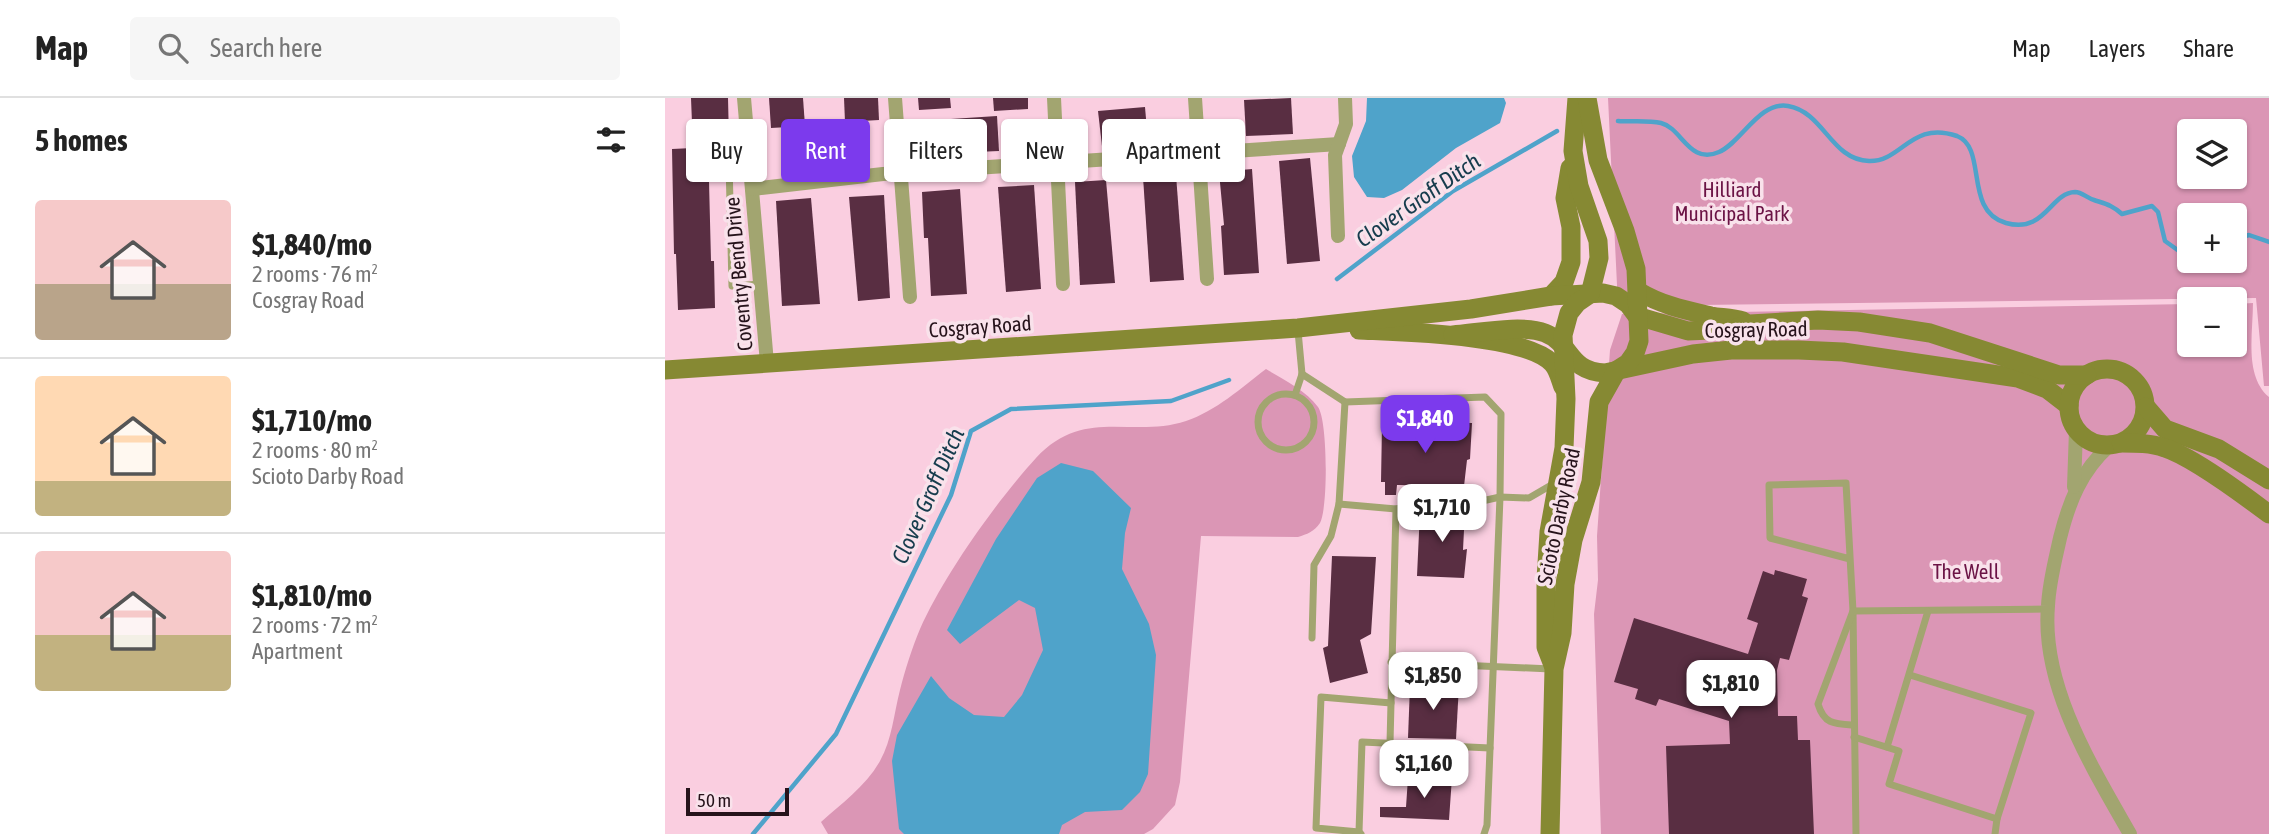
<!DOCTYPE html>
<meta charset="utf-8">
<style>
:root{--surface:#fff;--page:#f6f6f6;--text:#222;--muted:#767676;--line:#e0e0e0;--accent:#7c3aed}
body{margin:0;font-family:"Asap Condensed",sans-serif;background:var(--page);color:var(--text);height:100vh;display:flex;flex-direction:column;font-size:26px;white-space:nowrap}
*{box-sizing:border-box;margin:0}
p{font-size:23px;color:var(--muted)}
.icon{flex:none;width:38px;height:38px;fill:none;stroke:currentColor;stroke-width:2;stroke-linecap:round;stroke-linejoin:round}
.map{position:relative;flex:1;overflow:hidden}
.drawer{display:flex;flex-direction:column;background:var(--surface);width:665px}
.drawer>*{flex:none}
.banner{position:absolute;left:21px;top:21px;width:665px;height:63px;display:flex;gap:14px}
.buttons{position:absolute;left:1512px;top:21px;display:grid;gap:14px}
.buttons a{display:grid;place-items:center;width:70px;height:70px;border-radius:7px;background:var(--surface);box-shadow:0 2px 5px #0004;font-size:35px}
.scale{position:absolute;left:21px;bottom:18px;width:103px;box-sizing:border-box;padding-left:7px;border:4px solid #26131b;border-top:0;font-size:19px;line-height:24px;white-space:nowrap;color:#26131b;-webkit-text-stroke:5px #f9e2eb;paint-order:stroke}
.price{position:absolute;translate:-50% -60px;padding:0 16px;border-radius:14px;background:#fff;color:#222;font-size:23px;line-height:46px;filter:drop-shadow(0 2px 4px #0008)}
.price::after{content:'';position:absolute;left:50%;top:42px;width:21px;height:16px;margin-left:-10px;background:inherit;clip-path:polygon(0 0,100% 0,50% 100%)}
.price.active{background:var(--accent);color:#fff}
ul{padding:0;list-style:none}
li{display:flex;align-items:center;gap:21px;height:175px;padding:0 35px}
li+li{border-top:2px solid var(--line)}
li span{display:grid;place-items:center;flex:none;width:196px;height:140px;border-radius:7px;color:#555}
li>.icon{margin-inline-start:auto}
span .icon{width:84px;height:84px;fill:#fffc;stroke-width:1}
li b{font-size:30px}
h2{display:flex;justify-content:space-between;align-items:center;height:84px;padding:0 35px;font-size:30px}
.pill{padding:0 24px;border-radius:7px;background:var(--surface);box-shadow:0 2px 5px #0004;font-size:24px;line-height:63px}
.pill.active{background:var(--accent);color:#fff}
header{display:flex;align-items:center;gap:42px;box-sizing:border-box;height:98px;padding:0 35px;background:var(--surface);border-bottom:2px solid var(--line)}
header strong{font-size:33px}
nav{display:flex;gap:38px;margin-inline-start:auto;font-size:24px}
.search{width:490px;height:63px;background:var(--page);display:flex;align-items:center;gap:18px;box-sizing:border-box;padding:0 24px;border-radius:7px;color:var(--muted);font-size:26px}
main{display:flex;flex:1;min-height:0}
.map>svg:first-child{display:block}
</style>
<header>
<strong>Map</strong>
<div class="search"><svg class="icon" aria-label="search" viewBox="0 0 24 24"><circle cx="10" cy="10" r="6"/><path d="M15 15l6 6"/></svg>Search here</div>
<nav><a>Map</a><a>Layers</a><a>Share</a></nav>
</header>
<main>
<section class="drawer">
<h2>5 homes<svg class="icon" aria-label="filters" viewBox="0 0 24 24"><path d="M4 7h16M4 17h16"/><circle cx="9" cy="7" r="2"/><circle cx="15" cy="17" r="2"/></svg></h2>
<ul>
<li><span style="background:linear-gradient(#f6c9c9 60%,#b9a48a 0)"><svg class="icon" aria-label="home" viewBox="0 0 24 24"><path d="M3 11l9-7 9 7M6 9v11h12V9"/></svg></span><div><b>$1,840/mo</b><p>2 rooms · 76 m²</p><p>Cosgray Road</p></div></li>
<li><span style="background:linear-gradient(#ffd9b3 75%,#c2b280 0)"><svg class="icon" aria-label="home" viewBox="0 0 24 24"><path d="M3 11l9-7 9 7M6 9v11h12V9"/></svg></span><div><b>$1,710/mo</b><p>2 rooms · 80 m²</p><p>Scioto Darby Road</p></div></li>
<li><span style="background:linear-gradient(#f6c9c9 60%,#c2b280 0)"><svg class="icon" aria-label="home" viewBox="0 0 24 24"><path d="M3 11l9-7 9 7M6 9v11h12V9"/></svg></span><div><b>$1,810/mo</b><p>2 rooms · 72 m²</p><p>Apartment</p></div></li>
</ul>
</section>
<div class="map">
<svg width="1604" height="736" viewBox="0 0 1604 736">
<rect width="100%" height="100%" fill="#facee0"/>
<g fill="#db96b5" fill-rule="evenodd">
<path d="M 943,0 L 1604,0 L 1604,288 L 1599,288 L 1591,200 L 953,208 ZM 1524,33 L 1570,33 L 1570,79 L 1524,79 ZM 1524,117 L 1570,117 L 1570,163 L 1524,163 Z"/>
<path d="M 1588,205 C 1588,235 1579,278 1604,299 L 1604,736 L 936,736 L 929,516 L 933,482 L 932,438 L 945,252 L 957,216 L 1524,206 L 1524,247 L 1570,247 L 1570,206 Z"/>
<path d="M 601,271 C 617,281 641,292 653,309 C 663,323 663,411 655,425 C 649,434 642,436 633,439 L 536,438 L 515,684 L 510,707 L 488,731 L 479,736 L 163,736 L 156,724 C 176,706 201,688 215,663 C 227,642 229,615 235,592 C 240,572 247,550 255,531 C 279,477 331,404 371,360 C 419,308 467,341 521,323 C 551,313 576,290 601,271 Z"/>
</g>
<g fill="#4fa3ca">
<polygon points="702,0 839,0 841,5 835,25 791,50 737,92 719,100 702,99 689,79 687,58 701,23"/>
<polygon points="396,365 428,373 466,410 460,435 457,471 484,526 491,557 483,676 475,694 457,712 420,714 397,727 394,736 239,736 234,731 227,663 232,637 266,578 284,600 309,617 339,619 357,597 378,552 370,510 354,502 295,546 282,532 331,441 372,380"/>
</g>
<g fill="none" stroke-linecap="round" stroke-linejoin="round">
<g stroke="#4fa3ca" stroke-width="4.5">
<path d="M 953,23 C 967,24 983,22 996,25 C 1017,30 1024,67 1054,54 C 1077,44 1094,3 1123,8 C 1159,14 1166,62 1204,63 C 1237,64 1246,22 1292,38 C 1323,50 1298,113 1341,125 C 1380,136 1385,95 1410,94 C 1417,94 1422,100 1429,102 C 1441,106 1447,107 1457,116 L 1487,108 L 1493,114 L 1500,143 L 1514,153 L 1524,155"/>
<polyline points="1570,141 1584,137 1604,144"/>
<polyline points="672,181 788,93 892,33"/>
<polyline points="88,736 171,636 286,397 306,333 346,311 506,303 564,282"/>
</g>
</g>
<g fill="#592e42">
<polygon points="26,0 63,0 64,42 43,43 46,163 49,163 50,210 13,212 11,156 9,156 7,51 28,50"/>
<polygon points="104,0 138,0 140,28 106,30"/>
<polygon points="179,0 213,0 214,22 180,24"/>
<polygon points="253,0 285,0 286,10 254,12"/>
<polygon points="328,0 363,0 363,11 329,13"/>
<polygon points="626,0 628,36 581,38 579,2"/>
<polygon points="480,9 483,44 437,48 433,13"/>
<polygon points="332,18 334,53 288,55 286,21"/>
<polygon points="188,29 190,60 141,64 139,33"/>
<polygon points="645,60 655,163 622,166 614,63"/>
<polygon points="587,71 594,175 559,177 556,128 559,127 554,74"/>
<polygon points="511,77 519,182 485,184 478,79"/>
<polygon points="441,82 450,185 415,187 410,84"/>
<polygon points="369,87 376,191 341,194 333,89"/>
<polygon points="295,91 302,196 266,198 263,140 259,140 257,94"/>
<polygon points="219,97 225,200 193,203 184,99"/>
<polygon points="146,100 155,206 117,208 111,103"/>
<polygon points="771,324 807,325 805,361 802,362 799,388 732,387 731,397 720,397 720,384 716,384 717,327 770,330"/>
<polygon points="800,412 798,452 802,451 799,480 752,478 755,413"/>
<polygon points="667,458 711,459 706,536 695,542 703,575 665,585 658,550 663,548"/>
<polygon points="1110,472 1142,481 1137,498 1143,500 1124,562 1115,560 1112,572 1113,618 1132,618 1133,642 1145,642 1149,736 1004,736 1001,648 1065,646 1064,623 994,601 991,608 970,601 973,591 949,584 969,520 1083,556 1093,525 1082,521 1098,473 1109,477"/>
<polygon points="794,587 791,641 743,640 745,588"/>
<polygon points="787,679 784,722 715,719 715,709 741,709 743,680"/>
</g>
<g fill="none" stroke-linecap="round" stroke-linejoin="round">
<g stroke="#a2a570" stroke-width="7">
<polyline points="84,60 64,64 67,188 96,186"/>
<polyline points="637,276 680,304 820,299 836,316 835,399 822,727 819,736"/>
<circle cx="621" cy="324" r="28"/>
<polyline points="630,297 637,276 633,233"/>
<polyline points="674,406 731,411 760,402 817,403 835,399 864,400 888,386"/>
<polyline points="1185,461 1105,440 1104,387 1181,385 1188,513 1191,736"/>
<polyline points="647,540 649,467 666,438 674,406 680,304"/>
<polyline points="726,564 886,571"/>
<polyline points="1245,577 1366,615 1332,721 1330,736"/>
<path d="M 1188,627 C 1169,626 1159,626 1153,606 L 1188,513 L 1382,511"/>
<polyline points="1189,639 1234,653 1224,686 1332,721"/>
<polyline points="725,645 726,605"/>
<polyline points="1222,649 1263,513"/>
<polyline points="694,734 697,644 825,650"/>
<polyline points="696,736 694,734 651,730 656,599 726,605 731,411"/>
</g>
<g stroke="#a2a570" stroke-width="14">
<polyline points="79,0 102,265"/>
<polyline points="230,0 245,199"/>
<polyline points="389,0 398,186"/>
<polyline points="530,0 542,181"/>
<polyline points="87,91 218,76 674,46"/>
<polyline points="673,138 670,57 681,26 680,0"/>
<path d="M 1444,348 C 1416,373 1404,404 1395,440 C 1390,463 1384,485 1383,508 C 1376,588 1427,669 1465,736"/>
<polyline points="1409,389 1411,332"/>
</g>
<g stroke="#868933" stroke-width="19">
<path d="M 973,193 C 996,207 1020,212 1046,218 C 1057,220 1067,219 1078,223"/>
<polyline points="886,198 899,184 906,164 906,129 900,100 905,70"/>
<path d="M 694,232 C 735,234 858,236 887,265 C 893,271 895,281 898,289"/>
<path d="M 788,237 C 813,235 857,226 880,235 C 908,246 902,273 940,275 L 1028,256 L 1066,252 L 1134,252 L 1178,254 L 1353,280 L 1382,291 L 1404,308"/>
<circle cx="1442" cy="309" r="38"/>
<polyline points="0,272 633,230 806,211 886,198 938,195 951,198 963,206 972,218 1023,233 1068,231 1085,226 1153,222 1194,224 1265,235 1394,277 1422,277"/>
<polyline points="1481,309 1500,331 1554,351 1604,382"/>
<path d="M 1456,345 C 1471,345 1486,345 1500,350 C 1528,359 1580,398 1604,416"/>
<polyline points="888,567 881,549 881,481 884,434 899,350 901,301 898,237 904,215 912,205 925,196 934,160 933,143 914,88 908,53 912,0"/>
<polyline points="885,736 889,571 897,535 900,486 908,442 926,384 934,304 952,272 963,265 970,255 974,243 971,171 960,133 933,62 922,0"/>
</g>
</g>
<g text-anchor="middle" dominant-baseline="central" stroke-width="7" stroke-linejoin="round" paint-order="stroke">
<g font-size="21" fill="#6b1345" stroke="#f9e2eb">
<text x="1067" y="91">Hilliard<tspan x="1067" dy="24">Municipal Park</tspan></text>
<text x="1301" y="473">The Well</text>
</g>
<g font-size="21" fill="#26131b" stroke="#f9e2eb">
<text transform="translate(73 176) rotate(-95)">Coventry Bend Drive</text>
<text transform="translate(315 228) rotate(-4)">Cosgray Road</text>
<text transform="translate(1091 231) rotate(-1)">Cosgray Road</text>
<text transform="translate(893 418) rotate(-78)">Scioto Darby Road</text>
</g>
<g font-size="23" font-style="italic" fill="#163c4d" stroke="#f9e2eb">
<text transform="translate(753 102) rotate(-35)">Clover Groff Ditch</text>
<text transform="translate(263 398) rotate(-66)">Clover Groff Ditch</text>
</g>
</g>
</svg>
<div class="buttons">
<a><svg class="icon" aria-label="layers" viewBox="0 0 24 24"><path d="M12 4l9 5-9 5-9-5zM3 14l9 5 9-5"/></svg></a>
<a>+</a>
<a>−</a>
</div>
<div class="scale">50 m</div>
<b class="price active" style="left:760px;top:357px">$1,840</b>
<b class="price" style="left:777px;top:446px">$1,710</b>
<b class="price" style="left:768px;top:614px">$1,850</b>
<b class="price" style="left:1066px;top:622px">$1,810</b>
<b class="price" style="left:759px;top:702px">$1,160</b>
<div class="banner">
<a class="pill">Buy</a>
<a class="pill active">Rent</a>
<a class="pill">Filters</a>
<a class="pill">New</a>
<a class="pill">Apartment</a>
</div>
</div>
</main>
